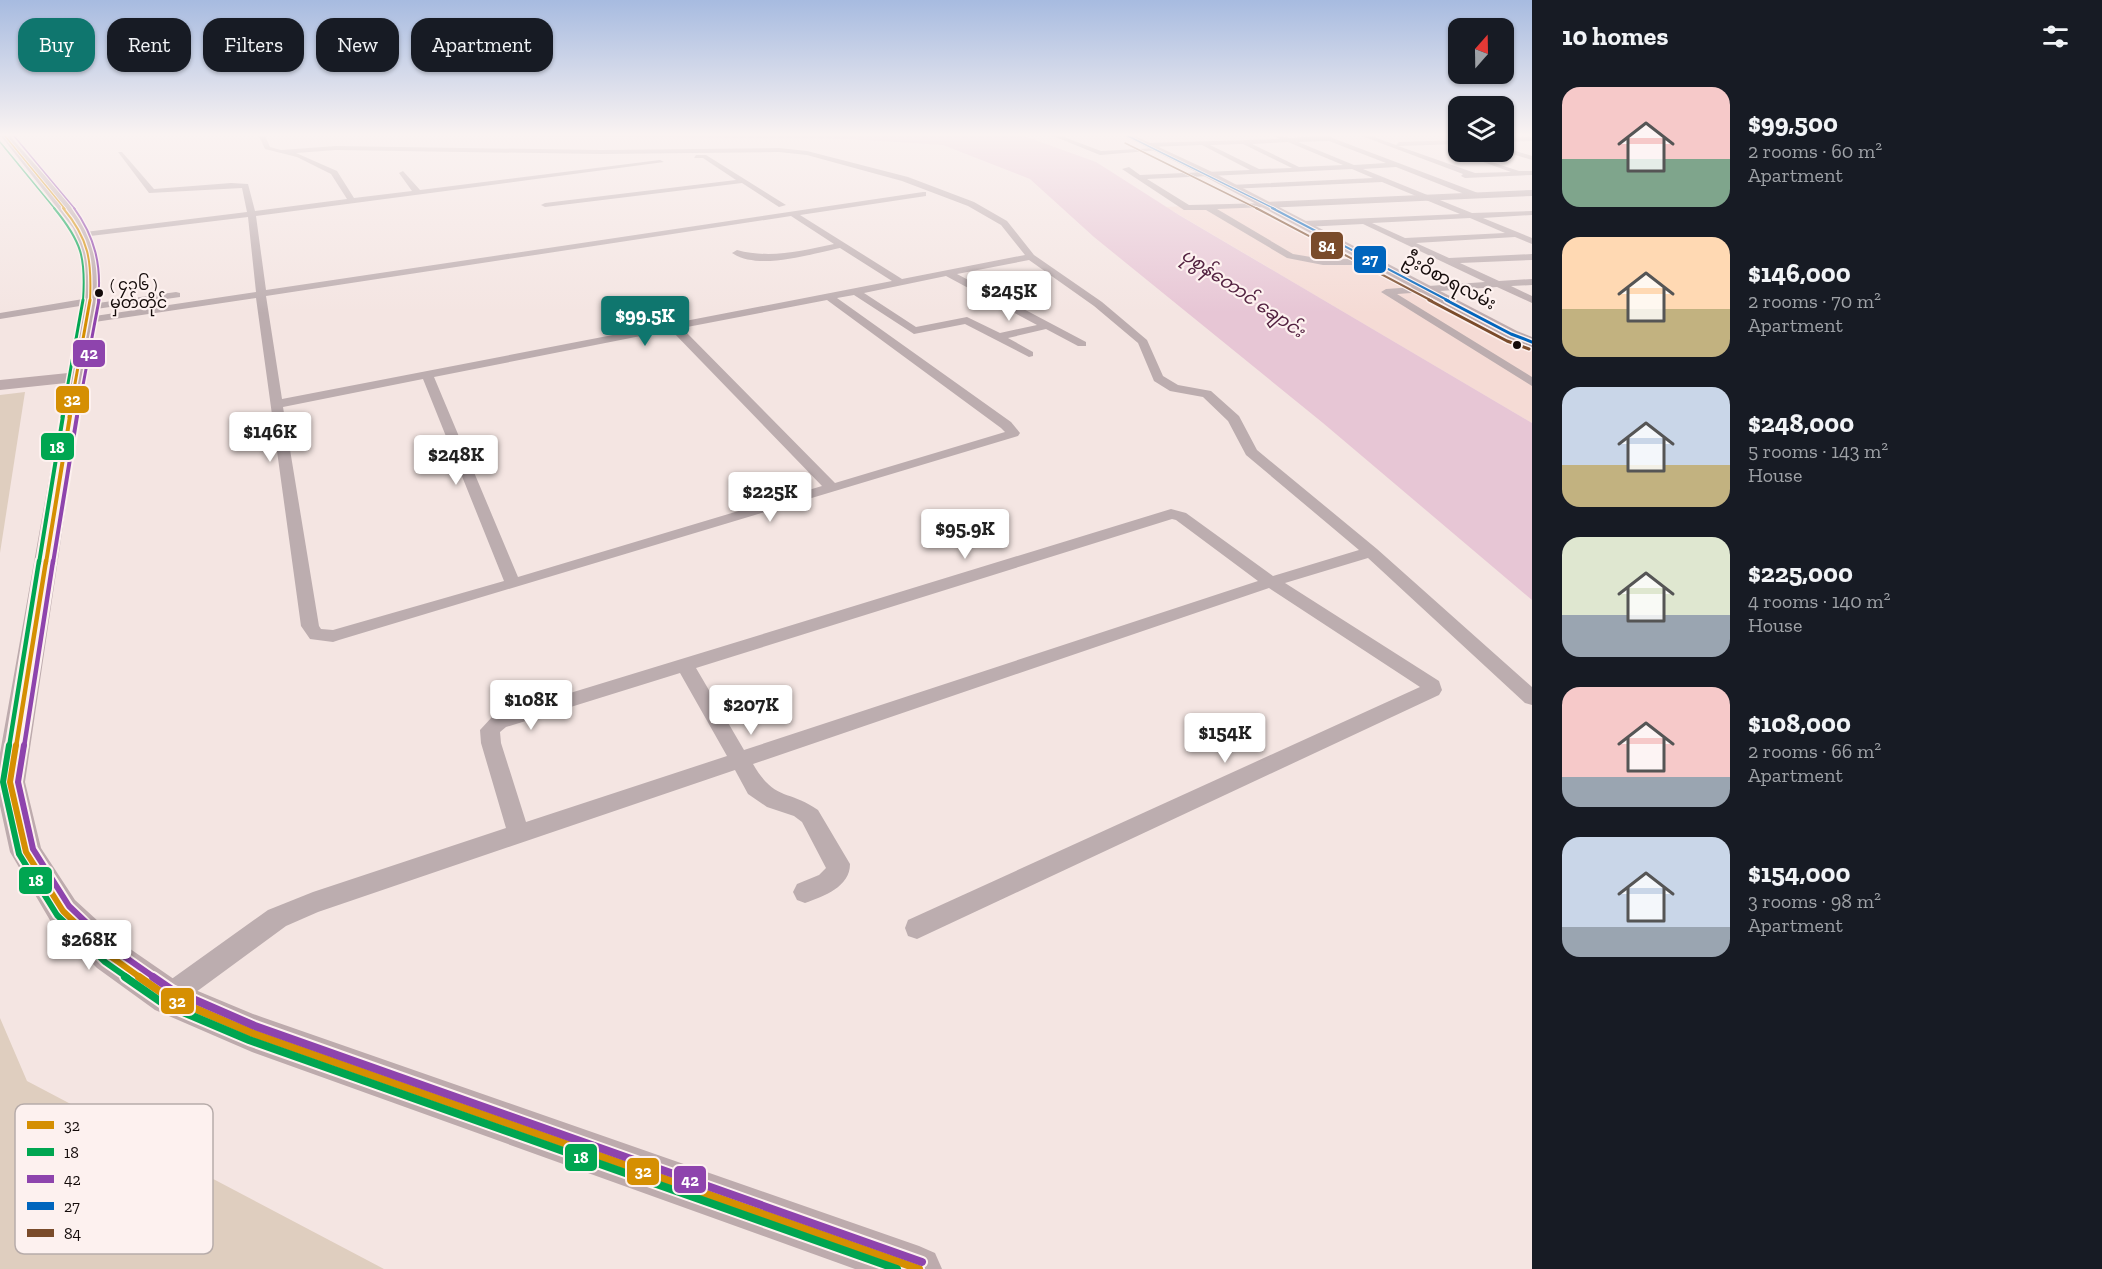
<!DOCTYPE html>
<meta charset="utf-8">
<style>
:root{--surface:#171b24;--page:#242831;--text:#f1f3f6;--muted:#9ea1a6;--accent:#0f766e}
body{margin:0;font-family:"Zilla Slab","Noto Sans Myanmar",serif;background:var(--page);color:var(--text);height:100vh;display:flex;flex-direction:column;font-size:22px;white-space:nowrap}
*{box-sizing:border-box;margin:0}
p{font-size:20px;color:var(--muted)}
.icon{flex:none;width:33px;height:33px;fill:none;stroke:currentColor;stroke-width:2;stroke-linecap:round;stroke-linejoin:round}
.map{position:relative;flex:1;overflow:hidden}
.panel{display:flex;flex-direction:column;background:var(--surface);width:570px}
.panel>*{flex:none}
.hud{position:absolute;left:18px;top:18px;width:570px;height:54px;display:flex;gap:12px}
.needle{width:39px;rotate:20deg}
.controls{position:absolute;left:1448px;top:18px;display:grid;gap:12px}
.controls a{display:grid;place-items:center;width:66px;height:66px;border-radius:12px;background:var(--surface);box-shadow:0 2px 4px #0004;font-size:30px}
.price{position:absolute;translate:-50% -51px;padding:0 14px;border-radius:6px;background:#fff;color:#222;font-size:20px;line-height:39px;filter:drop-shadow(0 2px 3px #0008)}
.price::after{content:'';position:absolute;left:50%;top:36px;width:18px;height:14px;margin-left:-9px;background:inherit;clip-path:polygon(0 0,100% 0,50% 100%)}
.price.selected{background:var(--accent);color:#fff}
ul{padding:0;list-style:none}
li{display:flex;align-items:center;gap:18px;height:150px;padding:0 30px}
li span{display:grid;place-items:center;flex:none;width:168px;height:120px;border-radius:18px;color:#555}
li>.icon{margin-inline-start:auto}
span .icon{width:72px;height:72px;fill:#fffc;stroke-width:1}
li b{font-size:26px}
h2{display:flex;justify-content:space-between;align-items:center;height:72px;padding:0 30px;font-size:26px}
.tag{padding:0 21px;border-radius:18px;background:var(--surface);box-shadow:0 2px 4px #0004;font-size:21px;line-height:54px}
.tag.selected{background:var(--accent);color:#fff}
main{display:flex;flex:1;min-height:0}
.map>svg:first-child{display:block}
</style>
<main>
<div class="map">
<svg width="1532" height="1269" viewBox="0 0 1532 1269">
<rect width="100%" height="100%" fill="#f4e5e2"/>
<polygon fill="#f5dbd5" points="1251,203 1497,333 1532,350 1532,423 1166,207"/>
<g fill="#dfcebf">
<polygon points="25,392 0,553 0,395"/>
<polygon points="0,1018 27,1081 384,1269 0,1269"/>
</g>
<polygon fill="#e7c6d5" points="511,136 1024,136 1096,162 1179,215 1532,423 1532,600 1323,423 1094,237 1030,179 943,145 850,139"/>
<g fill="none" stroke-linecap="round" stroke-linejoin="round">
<g fill="#bcadaf" fill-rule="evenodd">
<path d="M 259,136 L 265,136 L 270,147 L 281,150 L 336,146 L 601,150 L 779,148 L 807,151 L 908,177 L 974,202 L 1007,221 L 1034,255 L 1102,302 L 1147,340 L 1163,376 L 1178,385 L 1211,391 L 1239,416 L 1257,450 L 1377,549 L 1532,687 L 1532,705 L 1525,703 L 1368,558 L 1285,583 L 1439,681 L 1442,690 L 1439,695 L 917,939 L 908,936 L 905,928 L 908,920 L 1420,687 L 1269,588 L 753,764 C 775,802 789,789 818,810 L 850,864 C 850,887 824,896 805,903 L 797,900 L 793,892 L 797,884 L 819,875 L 826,868 L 802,822 L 794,816 L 767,807 L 748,794 L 735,770 L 318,912 L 286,926 L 177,1006 L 168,1010 L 159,1006 L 155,997 L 159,988 L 268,910 L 313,892 L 506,828 L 481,743 L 480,730 L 492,717 L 1171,509 L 1186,513 L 1273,576 L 1359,550 L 1246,455 L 1228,421 L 1203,397 L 1170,391 L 1154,381 L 1138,343 L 1094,306 L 1029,260 L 957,274 L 1086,342 L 1086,346 L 1078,346 L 1046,329 L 1008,338 L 1033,352 L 1033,356 L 1029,357 L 965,324 L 914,334 L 854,295 L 837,298 L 1011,422 L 1020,433 L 1018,436 L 339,640 L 333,642 L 310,639 L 301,626 L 256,298 L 88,323 L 83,320 L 88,317 L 256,292 L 248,217 L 82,237 L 81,235 L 85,232 L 247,212 L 242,188 L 149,193 L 118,152 L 122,152 L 154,189 L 231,183 L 248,184 L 255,211 L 347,199 L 331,174 L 297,157 L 265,149 ZM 336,150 L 601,154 L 779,152 L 807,155 L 902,181 L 968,206 L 1001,225 L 1025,255 L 902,279 L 800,215 L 926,196 L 926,192 L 923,192 L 266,290 L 256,216 L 664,162 L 660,160 L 420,190 L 403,171 L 399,173 L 412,191 L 354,198 L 337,171 L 296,153 ZM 791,216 L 834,244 C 801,251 770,259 737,250 L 732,253 C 758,271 811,254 840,248 L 892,281 L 282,399 L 266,296 ZM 946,276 L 1037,325 L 1000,333 L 967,317 L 916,327 L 864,293 ZM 827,300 L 1001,428 L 1005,432 L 835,483 L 682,328 ZM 671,330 L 822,486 L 518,577 L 434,377 ZM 423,379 L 504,581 L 333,630 L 321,629 L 319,626 L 283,407 ZM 1172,519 L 1176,520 L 1258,581 L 744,750 L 696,668 ZM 680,673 L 727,756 L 526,822 L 501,743 L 500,732 L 506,727 Z"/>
<polygon points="1053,136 1061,136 1101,151 1157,148 1160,150 1100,155"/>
<path d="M 1275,136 L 1289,138 L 1327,136 L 1478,193 L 1478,197 L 1472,197 L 1396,167 L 1363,169 L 1472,213 L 1532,211 L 1532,215 L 1483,218 L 1532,238 L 1532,244 L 1515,237 L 1416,243 L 1449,258 L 1532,254 L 1532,260 L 1460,263 L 1499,281 L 1532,279 L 1532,285 L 1511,286 L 1532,296 L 1532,303 L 1497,287 L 1397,294 L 1532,377 L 1532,386 L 1381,292 L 1386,289 L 1485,282 L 1363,224 L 1304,227 L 1300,224 L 1304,221 L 1460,214 L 1382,182 L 1230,189 L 1226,187 L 1230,185 L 1373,178 L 1352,169 L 1147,179 L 1189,205 L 1269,203 L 1270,205 L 1266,207 L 1217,209 L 1293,254 L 1323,259 L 1375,259 L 1380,262 L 1375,265 L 1323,265 L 1287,258 L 1206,210 L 1184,210 L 1122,169 L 1129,167 L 1140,175 L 1250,170 L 1202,145 L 1147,147 L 1144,145 L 1147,143 L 1279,139 ZM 1329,141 L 1386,163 L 1354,165 L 1298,142 ZM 1288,142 L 1343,165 L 1299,167 L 1252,144 ZM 1242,144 L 1243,144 L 1292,168 L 1259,169 L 1210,145 ZM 1470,218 L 1505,233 L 1405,238 L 1372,223 Z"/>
<polygon points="1362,136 1371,136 1396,145 1399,142 1458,140 1458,144 1398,146 1475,173 1511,172 1458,153 1458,151 1519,171 1532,171 1532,175 1465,178 1461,176 1463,174"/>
<polygon points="1532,137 1532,141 1503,142 1503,138"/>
<polygon points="1503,147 1532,156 1532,160 1503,151"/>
<polygon points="696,155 706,155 786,205 779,207 742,183 545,207 541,205 545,203 736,180 703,158 694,158"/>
<polygon points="176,292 180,293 180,297 89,310 84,307 86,305 0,319 0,313 89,298 94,301 91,304"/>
</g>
<polygon fill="#bcadaf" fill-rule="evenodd" points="1532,190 1532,196 1266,208 1261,205 1266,202"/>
<g fill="#bdabad" fill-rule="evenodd">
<path d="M 1,136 L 10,136 C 31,161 85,216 94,245 C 107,288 93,335 85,377 L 25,782 L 41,848 L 75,900 L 123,944 L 181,984 L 253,1014 L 919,1246 L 935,1253 L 942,1269 L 855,1269 L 252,1052 L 155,1010 L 97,968 L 51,922 L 10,852 L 0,806 L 0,753 L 66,383 L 0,390 L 0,380 L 68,373 C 80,325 95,275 73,228 Z"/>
<polygon points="1124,136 1135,136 1208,170 1517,331 1532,337 1532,347 1505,337 1200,174"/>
</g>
<g stroke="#fdf1ef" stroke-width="3">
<polyline id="bus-1-far6" points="5,136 65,209"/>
</g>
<g stroke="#fdf1ef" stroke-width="4.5">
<path id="bus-1-far5" d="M 63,208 C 89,239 92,261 90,301"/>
</g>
<g stroke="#fdf1ef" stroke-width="6">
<polyline id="bus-1-far4" points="69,417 90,300"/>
</g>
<g stroke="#fdf1ef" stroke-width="8">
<polyline id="bus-1-far3" points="46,563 70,416"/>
</g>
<g stroke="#fdf1ef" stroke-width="9">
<polyline id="bus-1-far2" points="16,747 46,561"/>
</g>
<g stroke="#fdf1ef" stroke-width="10">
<polyline id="bus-1-far1" points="16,745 10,782 26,852 63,911 110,956 141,978"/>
</g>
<g stroke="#fdf1ef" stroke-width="12">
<polyline id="bus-1" points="139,977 168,997 252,1033 919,1269"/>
</g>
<g stroke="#fdf1ef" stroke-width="3">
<polyline id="bus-2-far6" points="0,142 55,209"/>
</g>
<g stroke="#fdf1ef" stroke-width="4.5">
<path id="bus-2-far5" d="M 54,208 C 82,242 86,258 83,301"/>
</g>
<g stroke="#fdf1ef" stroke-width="6">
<polyline id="bus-2-far4" points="62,417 83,300"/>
</g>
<g stroke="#fdf1ef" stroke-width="8">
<polyline id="bus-2-far3" points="39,563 63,416"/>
</g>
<g stroke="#fdf1ef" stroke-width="9">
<polyline id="bus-2-far2" points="9,747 39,561"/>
</g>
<g stroke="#fdf1ef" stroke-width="10">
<polyline id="bus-2-far1" points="9,745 3,782 19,854 57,915 105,962 128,978"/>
</g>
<g stroke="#fdf1ef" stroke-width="12">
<polyline id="bus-2" points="125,977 164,1004 249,1040 897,1269"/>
</g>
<g stroke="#fdf1ef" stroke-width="3">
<polyline id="bus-3-far6" points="14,136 75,209"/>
</g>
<g stroke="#fdf1ef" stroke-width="4.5">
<path id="bus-3-far5" d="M 74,208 C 95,237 102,266 98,301"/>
</g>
<g stroke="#fdf1ef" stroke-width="6">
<polyline id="bus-3-far4" points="77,417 99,300"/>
</g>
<g stroke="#fdf1ef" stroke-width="8">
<polyline id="bus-3-far3" points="53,563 77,416"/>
</g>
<g stroke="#fdf1ef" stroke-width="9">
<polyline id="bus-3-far2" points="24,747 53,561"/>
</g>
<g stroke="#fdf1ef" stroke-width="10">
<polyline id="bus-3-far1" points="24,745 18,782 33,849 69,906 115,950 155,978"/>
</g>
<g stroke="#fdf1ef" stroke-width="12">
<polyline id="bus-3" points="153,977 172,990 255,1026 922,1262"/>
</g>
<g stroke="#fdf1ef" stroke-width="3">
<polyline id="bus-4-far2" points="1128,136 1275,209"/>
</g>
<g stroke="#fdf1ef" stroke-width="4.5">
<polyline id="bus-4-far1" points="1272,208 1449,301"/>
</g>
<g stroke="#fdf1ef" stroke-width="6">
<polyline id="bus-4" points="1446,300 1511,334 1532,342"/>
</g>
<g stroke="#fdf1ef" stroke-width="3">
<polyline id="bus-5-far2" points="1125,143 1258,209"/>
</g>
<g stroke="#fdf1ef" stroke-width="4.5">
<polyline id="bus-5-far1" points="1256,208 1432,301"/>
</g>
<g stroke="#fdf1ef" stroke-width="6">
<polyline id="bus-5" points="1429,300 1507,341 1529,349"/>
</g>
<use href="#bus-1-far6" stroke="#d58f02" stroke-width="1.5"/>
<use href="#bus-1-far5" stroke="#d58f02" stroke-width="2"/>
<use href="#bus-1-far4" stroke="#d58f02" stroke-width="3"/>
<use href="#bus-1-far3" stroke="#d58f02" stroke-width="4"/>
<use href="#bus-1-far2" stroke="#d58f02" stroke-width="4.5"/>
<use href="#bus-1-far1" stroke="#d58f02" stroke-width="6"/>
<use href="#bus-1" stroke="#d58f02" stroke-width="8"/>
<use href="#bus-2-far6" stroke="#00a651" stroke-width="1.5"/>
<use href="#bus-2-far5" stroke="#00a651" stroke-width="2"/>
<use href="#bus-2-far4" stroke="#00a651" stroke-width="3"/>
<use href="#bus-2-far3" stroke="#00a651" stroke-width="4"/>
<use href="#bus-2-far2" stroke="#00a651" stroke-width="4.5"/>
<use href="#bus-2-far1" stroke="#00a651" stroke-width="6"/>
<use href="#bus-2" stroke="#00a651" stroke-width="8"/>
<use href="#bus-3-far6" stroke="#8e44ad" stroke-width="1.5"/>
<use href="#bus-3-far5" stroke="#8e44ad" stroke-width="2"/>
<use href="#bus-3-far4" stroke="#8e44ad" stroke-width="3"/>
<use href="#bus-3-far3" stroke="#8e44ad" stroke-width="4"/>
<use href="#bus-3-far2" stroke="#8e44ad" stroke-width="4.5"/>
<use href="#bus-3-far1" stroke="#8e44ad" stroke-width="6"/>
<use href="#bus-3" stroke="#8e44ad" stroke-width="8"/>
<use href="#bus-4-far2" stroke="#0065bd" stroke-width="1.5"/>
<use href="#bus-4-far1" stroke="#0065bd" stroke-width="2"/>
<use href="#bus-4" stroke="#0065bd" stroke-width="3"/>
<use href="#bus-5-far2" stroke="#7a4b2a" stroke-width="1.5"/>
<use href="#bus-5-far1" stroke="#7a4b2a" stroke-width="2"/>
<use href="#bus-5" stroke="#7a4b2a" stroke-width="3"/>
</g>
<linearGradient id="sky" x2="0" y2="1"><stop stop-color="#a7bbe0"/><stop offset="0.43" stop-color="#faf3f2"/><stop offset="1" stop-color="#faf3f2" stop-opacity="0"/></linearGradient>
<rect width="1532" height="313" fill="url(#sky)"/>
<g fill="#140b0a" stroke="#fdf1ef" stroke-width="2">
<circle cx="99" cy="293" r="5"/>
<circle cx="1517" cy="345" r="5"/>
</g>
<g text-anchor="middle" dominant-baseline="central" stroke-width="4.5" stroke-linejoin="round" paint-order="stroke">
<g font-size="16" fill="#140b0a" stroke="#fdf1ef" text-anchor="start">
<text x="110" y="284">( ၄၃၆ )<tspan x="110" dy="18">မှတ်တိုင်</tspan></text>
</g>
<g font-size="18" fill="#140b0a" stroke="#fdf1ef">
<text transform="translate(1450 281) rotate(28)">ဦးဝိစာရလမ်း</text>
</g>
<g font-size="18" font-style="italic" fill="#532241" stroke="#fdf1ef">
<text transform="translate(1243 293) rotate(34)">ပုစွန်တောင် ချောင်း</text>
</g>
</g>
<rect x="15" y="1104" width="198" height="150" rx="9" fill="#fdf1ef" stroke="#b7acaa" stroke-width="1.5"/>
<rect x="27" y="1121" width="27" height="8" fill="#d58f02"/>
<rect x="27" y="1148" width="27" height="8" fill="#00a651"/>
<rect x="27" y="1175" width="27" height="8" fill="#8e44ad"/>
<rect x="27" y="1202" width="27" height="8" fill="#0065bd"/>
<rect x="27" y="1229" width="27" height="8" fill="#7a4b2a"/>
<g font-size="16" fill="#140b0a">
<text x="64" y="1131">32</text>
<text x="64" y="1158">18</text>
<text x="64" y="1185">42</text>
<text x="64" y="1212">27</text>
<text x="64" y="1239">84</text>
</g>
<g stroke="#fdf1ef" stroke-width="2">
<rect x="1310" y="231" width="34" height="29" rx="6" fill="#7a4b2a"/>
<rect x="1353" y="245" width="34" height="29" rx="6" fill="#0065bd"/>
<rect x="72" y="339" width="34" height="29" rx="6" fill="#8e44ad"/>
<rect x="55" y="385" width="35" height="29" rx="6" fill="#d58f02"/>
<rect x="40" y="432" width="35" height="29" rx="6" fill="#00a651"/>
<rect x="18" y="866" width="35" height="29" rx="6" fill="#00a651"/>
<rect x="160" y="987" width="35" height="28" rx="6" fill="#d58f02"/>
<rect x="564" y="1143" width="34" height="29" rx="6" fill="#00a651"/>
<rect x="626" y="1157" width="34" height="29" rx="6" fill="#d58f02"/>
<rect x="673" y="1165" width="34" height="29" rx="6" fill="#8e44ad"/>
</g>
<g font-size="16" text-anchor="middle" font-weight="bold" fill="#fff">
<text x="1327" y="252">84</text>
<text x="1370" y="265">27</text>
<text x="89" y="359">42</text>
<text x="72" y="405">32</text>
<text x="57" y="453">18</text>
<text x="36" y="886">18</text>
<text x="177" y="1007">32</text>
<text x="581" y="1163">18</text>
<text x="643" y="1177">32</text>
<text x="690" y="1186">42</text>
</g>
</svg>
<div class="controls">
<a><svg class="needle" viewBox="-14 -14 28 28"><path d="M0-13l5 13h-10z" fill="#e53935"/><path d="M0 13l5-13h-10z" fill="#9ea1a6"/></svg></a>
<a><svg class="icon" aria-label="layers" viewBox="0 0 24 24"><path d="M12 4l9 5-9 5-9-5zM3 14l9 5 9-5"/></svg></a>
</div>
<b class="price" style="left:1009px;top:322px">$245K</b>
<b class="price selected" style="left:645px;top:347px">$99.5K</b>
<b class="price" style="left:270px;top:463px">$146K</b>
<b class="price" style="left:456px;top:486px">$248K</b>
<b class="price" style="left:770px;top:523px">$225K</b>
<b class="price" style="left:965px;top:560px">$95.9K</b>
<b class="price" style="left:531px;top:731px">$108K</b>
<b class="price" style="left:751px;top:736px">$207K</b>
<b class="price" style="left:1225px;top:764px">$154K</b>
<b class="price" style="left:89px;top:971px">$268K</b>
<div class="hud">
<a class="tag selected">Buy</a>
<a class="tag">Rent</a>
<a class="tag">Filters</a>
<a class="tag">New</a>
<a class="tag">Apartment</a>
</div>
</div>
<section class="panel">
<h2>10 homes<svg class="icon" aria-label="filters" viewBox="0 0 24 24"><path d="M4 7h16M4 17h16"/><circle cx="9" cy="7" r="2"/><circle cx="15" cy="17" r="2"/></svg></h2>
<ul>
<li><span style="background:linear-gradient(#f6c9c9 60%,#7fa58c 0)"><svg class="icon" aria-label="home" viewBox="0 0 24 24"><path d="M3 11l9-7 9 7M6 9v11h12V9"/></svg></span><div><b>$99,500</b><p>2 rooms · 60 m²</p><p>Apartment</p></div></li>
<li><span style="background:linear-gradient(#ffd9b3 60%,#c2b280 0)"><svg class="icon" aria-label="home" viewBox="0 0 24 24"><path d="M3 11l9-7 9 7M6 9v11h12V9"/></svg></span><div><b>$146,000</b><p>2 rooms · 70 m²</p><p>Apartment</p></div></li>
<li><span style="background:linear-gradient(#c9d6e8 65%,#c2b280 0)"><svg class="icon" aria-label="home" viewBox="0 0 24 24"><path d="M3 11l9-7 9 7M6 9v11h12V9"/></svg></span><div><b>$248,000</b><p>5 rooms · 143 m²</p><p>House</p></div></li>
<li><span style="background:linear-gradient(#dfe7d0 65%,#9aa5b1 0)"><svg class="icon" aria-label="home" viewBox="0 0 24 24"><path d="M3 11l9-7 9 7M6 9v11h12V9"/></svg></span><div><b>$225,000</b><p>4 rooms · 140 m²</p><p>House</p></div></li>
<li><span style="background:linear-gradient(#f6c9c9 75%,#9aa5b1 0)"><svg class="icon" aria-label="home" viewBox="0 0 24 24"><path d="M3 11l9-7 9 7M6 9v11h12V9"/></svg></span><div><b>$108,000</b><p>2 rooms · 66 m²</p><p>Apartment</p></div></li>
<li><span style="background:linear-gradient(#c9d6e8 75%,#9aa5b1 0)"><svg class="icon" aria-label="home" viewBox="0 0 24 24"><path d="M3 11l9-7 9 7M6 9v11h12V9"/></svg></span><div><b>$154,000</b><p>3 rooms · 98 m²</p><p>Apartment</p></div></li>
</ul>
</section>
</main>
